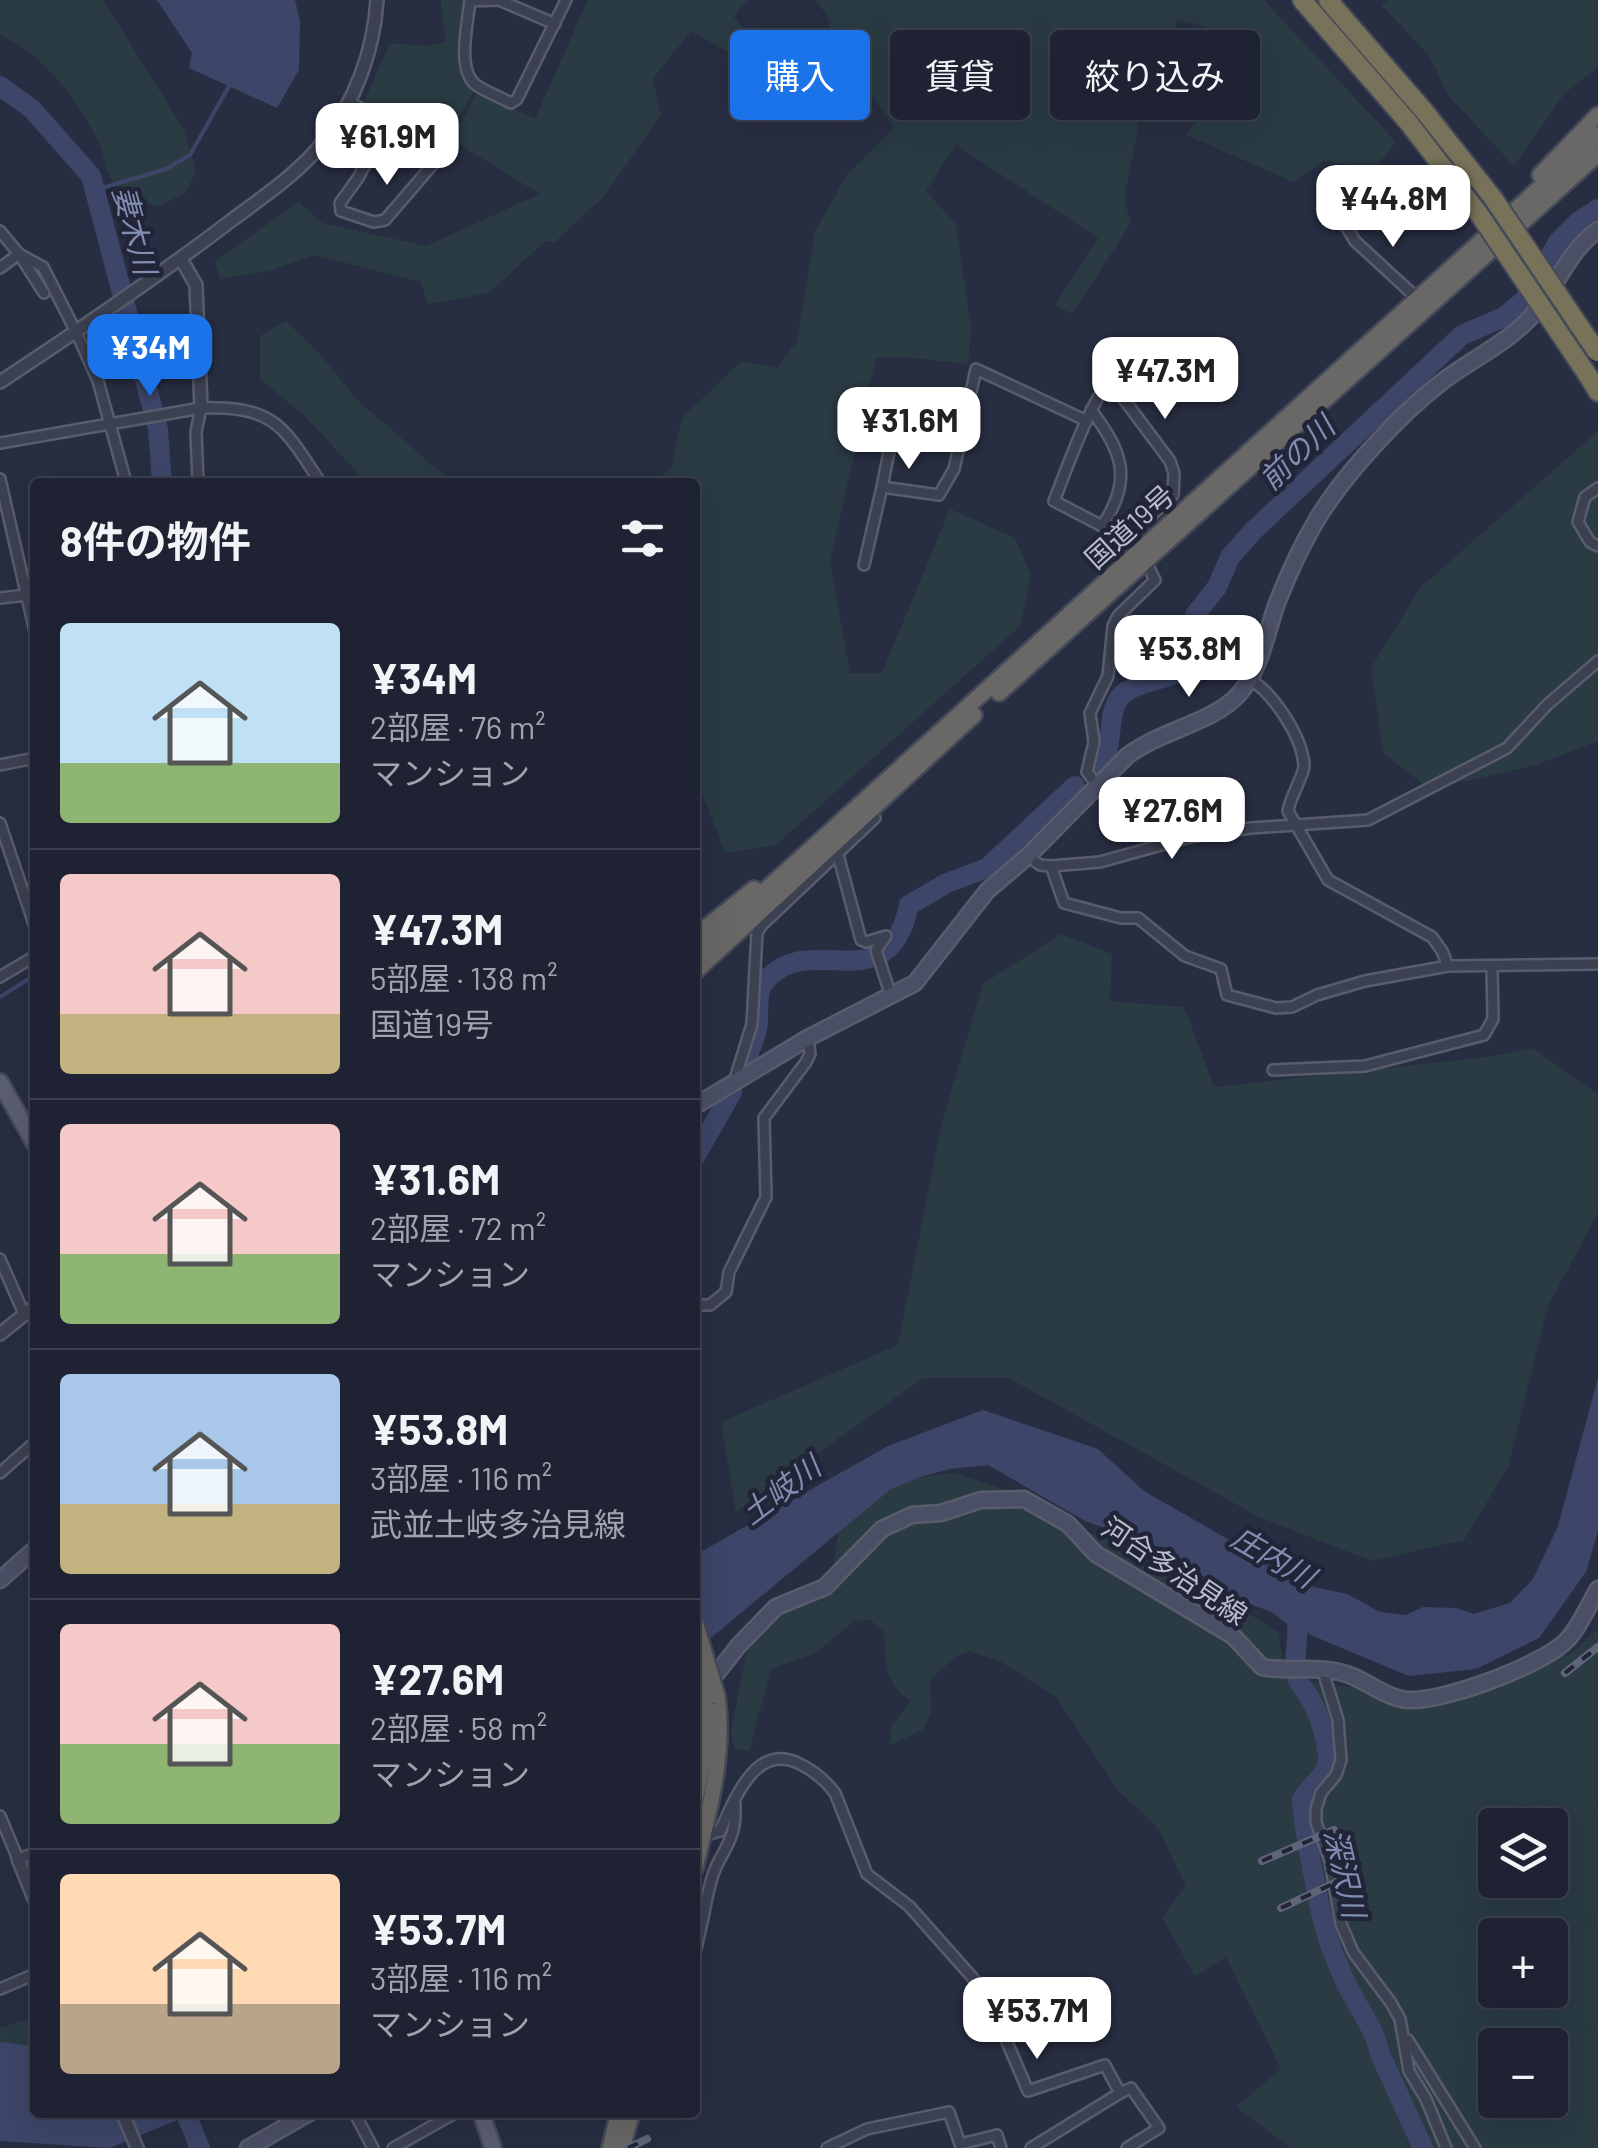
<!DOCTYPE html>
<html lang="ja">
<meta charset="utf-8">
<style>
:root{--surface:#1e2232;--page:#2b2f3e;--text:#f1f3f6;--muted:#a1a4ac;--line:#3c3f4d;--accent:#1a73e8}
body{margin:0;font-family:Barlow,"Noto Sans JP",sans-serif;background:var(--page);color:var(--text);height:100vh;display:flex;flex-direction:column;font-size:38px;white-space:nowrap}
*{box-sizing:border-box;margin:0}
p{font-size:32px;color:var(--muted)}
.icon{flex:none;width:55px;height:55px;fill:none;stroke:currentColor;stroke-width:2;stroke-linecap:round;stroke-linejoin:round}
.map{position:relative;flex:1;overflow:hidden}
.drawer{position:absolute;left:30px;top:478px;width:670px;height:1640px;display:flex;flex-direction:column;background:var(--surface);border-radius:10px;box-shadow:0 10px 40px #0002,0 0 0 2px var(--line)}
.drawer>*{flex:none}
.hud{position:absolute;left:730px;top:30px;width:718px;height:90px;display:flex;gap:20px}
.tools{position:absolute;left:1478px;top:1808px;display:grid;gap:20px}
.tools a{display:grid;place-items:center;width:90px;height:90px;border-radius:10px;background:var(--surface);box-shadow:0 10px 40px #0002,0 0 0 2px var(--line);font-size:50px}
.price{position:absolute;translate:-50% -85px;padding:0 22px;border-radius:20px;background:#fff;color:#222;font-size:32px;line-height:65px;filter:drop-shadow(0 2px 5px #0008)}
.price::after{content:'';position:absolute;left:50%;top:60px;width:30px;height:22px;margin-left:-15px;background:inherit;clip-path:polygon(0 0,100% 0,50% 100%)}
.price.current{background:var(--accent);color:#fff}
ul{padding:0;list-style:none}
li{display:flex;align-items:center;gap:30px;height:250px;padding:0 30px}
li+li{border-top:2px solid var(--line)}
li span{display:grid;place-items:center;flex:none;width:280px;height:200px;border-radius:10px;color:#555}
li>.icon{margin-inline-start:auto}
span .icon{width:120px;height:120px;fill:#fffc;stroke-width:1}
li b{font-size:42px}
h2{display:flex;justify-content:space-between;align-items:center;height:120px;padding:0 30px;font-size:42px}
.tag{padding:0 35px;border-radius:10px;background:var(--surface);box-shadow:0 10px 40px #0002,0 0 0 2px var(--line);font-size:35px;line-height:90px}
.tag.current{background:var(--accent);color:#fff}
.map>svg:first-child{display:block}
</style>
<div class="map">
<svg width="1598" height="2148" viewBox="0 0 1598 2148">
<rect width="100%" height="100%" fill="#282e42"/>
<g fill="#2a3b43" fill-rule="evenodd">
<path d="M 0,0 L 103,0 L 184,130 L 196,171 L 186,193 L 158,206 C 141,202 122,197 112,180 C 105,169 104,154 99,143 C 80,101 43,54 0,35 Z"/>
<path d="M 441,0 L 465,0 C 465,32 449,66 474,91 L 443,146 L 362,106 L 390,43 L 427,46 L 445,42 Z"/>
<polygon points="588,0 747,0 734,17 754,41 738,58 691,31 653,78 661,115 604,196 555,242 545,241 489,293 428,304 421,282 314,255 270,271 220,279 215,261 299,202 322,223 426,246 540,194 452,140 478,91 535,119"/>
<polygon points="815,0 1264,0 1396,142 1375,168 1324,161 1293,182 1186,135 1205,108 1206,27 1178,20 1145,93 1124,200 1131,223 1072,314 1055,305 1098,238 956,145 926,191 956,224 971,328 968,364 904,357 876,358 830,561 850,673 882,673 950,509 1015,538 1031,575 1020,626 776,845 725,853 695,775 695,482 656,482 671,467 682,418 742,361 777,368 797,341 815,231 847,175 894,128 836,44 827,15"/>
<polygon points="1389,0 1598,0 1598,67 1564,94 1514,166 1448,95 1429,55 1381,5"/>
<polygon points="286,321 321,355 356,399 452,482 366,482 306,417 260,379 260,336"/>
<polygon points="1598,431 1598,741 1533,766 1429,789 1383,753 1371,668 1420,588"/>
<polygon points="1061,934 1112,954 1110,1001 1184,1007 1214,1087 1487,1057 1532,1048 1598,1094 1598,1213 1548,1306 1508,1467 1464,1540 1372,1561 1261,1518 1009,1378 923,1378 736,1512 721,1422 898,1345 942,1122 983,984"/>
<path d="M 954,1473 L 1018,1494 L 1041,1519 L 1147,1550 L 1278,1632 L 1285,1675 L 1329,1685 L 1448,1694 L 1546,1647 L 1568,1656 L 1598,1629 L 1598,2148 L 1291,2148 L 1236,2107 L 1281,2069 L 1226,1957 L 1195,1976 L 1162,1917 L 1186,1886 L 1158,1828 L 1118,1790 L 1056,1697 L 1001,1662 L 969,1651 L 955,1657 L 930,1680 L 931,1713 L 924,1729 L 890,1745 L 891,1727 L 911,1701 C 883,1685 887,1659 883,1630 L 870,1620 L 854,1621 L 816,1653 L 771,1669 L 749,1751 L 734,1748 L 731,1732 L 750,1635 C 767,1601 798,1590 831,1576 L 843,1507 C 880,1484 911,1477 954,1473 ZM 1495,1825 L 1550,1825 L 1550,1880 L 1495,1880 ZM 1495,1935 L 1550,1935 L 1550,1990 L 1495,1990 ZM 1495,2045 L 1550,2045 L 1550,2100 L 1495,2100 Z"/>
<polygon points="35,2017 35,2046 0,2042 0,2028"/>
</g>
<g fill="#3d4669">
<polygon points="157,0 295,0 300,21 299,70 277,108 189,68 192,53"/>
<polygon points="1598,1378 1598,1531 1586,1572 1539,1638 1476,1669 1409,1676 1289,1626 1272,1612 1242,1601 1157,1547 1085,1521 988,1465 950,1469 920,1477 891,1489 695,1651 695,1555 888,1446 983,1410 1098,1449 1144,1491 1309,1586 1347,1594 1380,1612 1406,1615 1423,1607 1456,1608 1474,1614 1510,1603 1533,1579 1558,1526"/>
<polygon points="0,2042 35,2046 35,2112 194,2113 110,2148 0,2141"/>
</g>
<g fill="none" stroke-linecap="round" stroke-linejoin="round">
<g stroke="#3d4669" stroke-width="4">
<polyline points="95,190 166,169 190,155 229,86"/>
<polyline points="0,997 35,975"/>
</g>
<g stroke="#3d4669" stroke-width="20">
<polyline points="0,86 32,109 91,176 158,429 162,482"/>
<path d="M 1099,765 C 1118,746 1102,707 1127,691 C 1151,676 1179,682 1200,656 L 1195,615 L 1217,587 L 1230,557 L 1254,530 L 1462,335 L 1504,317 L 1527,298 L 1558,242 L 1578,222 L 1598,209"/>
<path d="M 744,1066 C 748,1054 754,1042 757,1029 C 760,1015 755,996 763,984 C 806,925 888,1007 909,905 L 947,883 L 987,868 L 1075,786"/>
<polyline points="695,1157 732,1092"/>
<path d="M 1308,1610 L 1297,1625 C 1299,1642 1292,1660 1297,1677 C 1300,1685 1305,1690 1309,1697 C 1319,1713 1326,1736 1328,1755 C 1330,1776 1309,1784 1302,1800 C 1300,1807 1319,1907 1323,1920 C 1328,1942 1338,1966 1347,1985 C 1358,2008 1375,2029 1380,2054 L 1423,2148"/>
<polyline points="185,2112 200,2148"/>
</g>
<g stroke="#585c6c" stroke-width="14">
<g id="minor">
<path d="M 470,0 C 468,23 456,69 476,85 C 486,92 500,97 511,103 L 517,99 L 566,0"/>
<polyline points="470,1 499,0 555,24"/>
<polyline points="349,102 436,148 439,151 434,163 385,220 374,222 341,211 340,203 358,178 387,123"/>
<polyline points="1351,196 1336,210 1355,241 1419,300"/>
<polyline points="0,231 19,254 43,267 76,332 98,381 126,482"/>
<polyline points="0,268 19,254 44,293"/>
<path d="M 1091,410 C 1123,452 1133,480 1102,526 L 1054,501 C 1063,479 1094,390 1111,382 L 1170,461 L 1174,473 L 1173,495 L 1132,534 L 1133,545 L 1138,551"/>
<path d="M 0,443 L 201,408 C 274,406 283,425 320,482"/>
<polyline points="0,479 35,632"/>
<polyline points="198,482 196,432 201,408"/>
<polyline points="882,487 896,417 963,433"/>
<polyline points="1598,488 1585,497 1578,522 1590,542 1598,546"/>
<polyline points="864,565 882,487 939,495 954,469 976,369 1087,421"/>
<polyline points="0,598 27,595"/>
<path d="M 1249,679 C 1273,692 1303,738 1304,766 C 1304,775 1290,797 1288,811 L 1328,880 L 1432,937 L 1442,951 L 1448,966"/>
<polyline points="0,765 35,758"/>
<polyline points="1098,786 1087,772 1094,742 1090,713 1108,676 1113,626 1118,616 1155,580 1146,562"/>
<polyline points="0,823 35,927"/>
<polyline points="838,855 861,940 866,942 886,936 876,950 891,996"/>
<polyline points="1028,856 1040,865 1051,866 1100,862 1190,837 1251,828 1368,820 1507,748 1547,705 1598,661"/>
<polyline points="1051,866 1064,903 1121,918 1138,918 1185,956 1221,969 1227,995 1276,1008 1292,1007 1317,995 1365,981 1448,966 1598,964"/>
<polyline points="0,977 35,956"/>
<polyline points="1273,1070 1365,1066 1484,1035 1493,1019 1492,967"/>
<polyline points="734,1082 752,1024 757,933 761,926 875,818 870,811"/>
<polyline points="0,1259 24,1314"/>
<polyline points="695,1305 710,1305 726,1292 729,1272 766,1197 764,1118 806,1062 810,1054 808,1038"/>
<polyline points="0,1473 35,1442"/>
<polyline points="1322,1668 1338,1720 1341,1760 1336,1775 1321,1793 1316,1809 1316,1822 1330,1861 1341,1924 1353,1952 1391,2003 1400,2019 1409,2071 1426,2099 1446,2148"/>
<polyline points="0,1816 18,1859 35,1853"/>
<path d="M 703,1836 L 720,1831 C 735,1799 755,1743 798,1763 C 813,1770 825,1780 835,1793 L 867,1874 L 909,1906 L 972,1977 L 995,2014 L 1028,2091 L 1105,2065 L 1120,2093 L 1031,2148"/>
<path d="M 695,1935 L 699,1935 C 705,1914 707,1885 717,1865 C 729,1841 736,1835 735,1805"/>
<polyline points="695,1953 699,1935"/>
<polyline points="0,1989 35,1974"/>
<polyline points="1408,2040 1475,2148"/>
<polyline points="1120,2093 1131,2088 1159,2128 1127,2148"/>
<polyline points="354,2112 373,2148"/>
<polyline points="393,2148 457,2112"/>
<polyline points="827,2148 867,2129 949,2112 960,2144 997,2135 1001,2148"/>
</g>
</g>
<g stroke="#585c6c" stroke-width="16">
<g id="tertiary">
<polyline points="181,259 196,285 201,408"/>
<path d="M 0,382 C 79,330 157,277 232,220 C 264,196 299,173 324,141 C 355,102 374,50 377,0"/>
<polyline points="0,1334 35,1306"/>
<polyline points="18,1859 35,1901"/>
<polyline points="122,2112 137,2148"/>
</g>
</g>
<g stroke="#585c6c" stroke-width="19">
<g id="secondary">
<path d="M 695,1106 L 808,1038 L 915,983 L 987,891 L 1028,856 L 1127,756 C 1161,730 1213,723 1239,694 C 1261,669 1266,634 1277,603 C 1288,575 1300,548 1316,521 C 1344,474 1400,414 1443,381 C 1471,360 1505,344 1529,319 C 1556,291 1566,252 1598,230"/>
<polyline points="0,1580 35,1549"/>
<path d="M 695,1701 L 739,1645 L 776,1607 L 825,1587 L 882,1529 L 912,1515 L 941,1513 L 981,1500 L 1024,1499 L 1068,1524 L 1096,1554 L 1233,1636 L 1262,1667 C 1287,1672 1313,1666 1339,1672 C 1361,1676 1379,1694 1401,1699 C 1433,1707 1543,1665 1566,1641 C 1579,1628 1588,1606 1598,1589"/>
<polyline points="248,2148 311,2112"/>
</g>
</g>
<g stroke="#464a5b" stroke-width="20">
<g id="primary">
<polyline points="0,1082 35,1144"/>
<polyline points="481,2112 493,2148"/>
</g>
</g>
<g stroke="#444959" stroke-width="20">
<g id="trunk">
<polyline points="1540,175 1598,115"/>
<polyline points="999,693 1598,154"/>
<polyline points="695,936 754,889"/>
<polyline points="695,954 1598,135"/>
<polyline points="695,972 974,715"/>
<polyline points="695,1800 705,1750 706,1706"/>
<path d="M 695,1868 C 709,1811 725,1755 717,1696"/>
<polyline points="610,2148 619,2112"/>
<polyline points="622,2148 632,2112"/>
</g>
</g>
<g stroke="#444959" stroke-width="22">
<g id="motorway">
<polyline points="1302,0 1408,122 1479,214"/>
<polyline points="1328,0 1425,112 1493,198"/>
<polyline points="1587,374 1598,392"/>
</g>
</g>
<use href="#minor" stroke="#3c4152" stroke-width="9"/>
<use href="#tertiary" stroke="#3c4152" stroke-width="11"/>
<use href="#secondary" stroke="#4b4f65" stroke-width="14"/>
<use href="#primary" stroke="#5b5f72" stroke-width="15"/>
<use href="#trunk" stroke="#6a6866" stroke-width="15"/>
<use href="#motorway" stroke="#78725a" stroke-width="18"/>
<g stroke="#5f6479" stroke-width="8">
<g id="rail">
<polyline points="1565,1673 1598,1647"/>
<polyline points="1262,1861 1334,1830"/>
<polyline points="1281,1908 1358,1872"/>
<polyline points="628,2148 647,2139"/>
</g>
</g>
<use href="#rail" stroke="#212537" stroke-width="4" stroke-dasharray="11" stroke-linecap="butt"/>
<g stroke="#444959" stroke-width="20" stroke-linecap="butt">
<g id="trunk-bridge">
<polyline points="695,1622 717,1696"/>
<polyline points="695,1659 706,1706"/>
</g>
</g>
<g stroke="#444959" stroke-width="22" stroke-linecap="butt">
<g id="motorway-bridge">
<polyline points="1493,198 1597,352"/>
<polyline points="1479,214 1587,374"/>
</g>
</g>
<use href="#trunk-bridge" stroke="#6a6866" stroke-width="15"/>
<use href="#motorway-bridge" stroke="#78725a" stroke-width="18"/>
</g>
<g text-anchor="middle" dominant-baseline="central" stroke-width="9" stroke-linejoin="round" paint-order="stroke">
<g font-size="28" fill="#babdcc" stroke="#212537">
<text transform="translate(1129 526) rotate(-42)">国道19号</text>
<text transform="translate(1175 1570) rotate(34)">河合多治見線</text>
</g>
<g font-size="30" font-style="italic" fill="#828db2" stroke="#212537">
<text transform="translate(136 230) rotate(75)">妻木川</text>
<text transform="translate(1296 452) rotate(-44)">前の川</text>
<text transform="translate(780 1489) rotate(-37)">土岐川</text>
<text transform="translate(1274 1556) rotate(30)">庄内川</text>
<text transform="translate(1346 1873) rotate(77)">深沢川</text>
</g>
</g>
</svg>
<div class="tools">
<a><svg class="icon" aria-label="layers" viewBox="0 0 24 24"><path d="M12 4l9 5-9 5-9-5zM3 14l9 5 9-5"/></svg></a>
<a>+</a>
<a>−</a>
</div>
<b class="price" style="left:387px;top:188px">¥61.9M</b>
<b class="price" style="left:1393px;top:250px">¥44.8M</b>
<b class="price current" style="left:150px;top:399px">¥34M</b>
<b class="price" style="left:1165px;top:422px">¥47.3M</b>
<b class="price" style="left:909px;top:472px">¥31.6M</b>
<b class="price" style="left:1189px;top:700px">¥53.8M</b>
<b class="price" style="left:1172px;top:862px">¥27.6M</b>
<b class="price" style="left:1037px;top:2062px">¥53.7M</b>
<div class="hud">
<a class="tag current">購入</a>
<a class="tag">賃貸</a>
<a class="tag">絞り込み</a>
</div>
<section class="drawer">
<h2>8件の物件<svg class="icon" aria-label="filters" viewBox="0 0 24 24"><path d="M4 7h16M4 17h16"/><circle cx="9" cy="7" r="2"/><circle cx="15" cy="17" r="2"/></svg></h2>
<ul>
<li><span style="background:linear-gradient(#bfe0f5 70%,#8fb573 0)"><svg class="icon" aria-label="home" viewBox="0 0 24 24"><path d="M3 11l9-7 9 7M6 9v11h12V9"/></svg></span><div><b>¥34M</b><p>2部屋 · 76 m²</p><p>マンション</p></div></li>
<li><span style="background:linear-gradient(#f6c9c9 70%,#c2b280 0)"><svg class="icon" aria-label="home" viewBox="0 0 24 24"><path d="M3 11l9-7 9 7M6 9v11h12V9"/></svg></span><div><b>¥47.3M</b><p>5部屋 · 138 m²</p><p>国道19号</p></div></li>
<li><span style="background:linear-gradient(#f6c9c9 65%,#8fb573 0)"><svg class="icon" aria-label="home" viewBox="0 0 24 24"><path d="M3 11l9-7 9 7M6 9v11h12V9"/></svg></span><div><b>¥31.6M</b><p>2部屋 · 72 m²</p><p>マンション</p></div></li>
<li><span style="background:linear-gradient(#a9c7e8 65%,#c2b280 0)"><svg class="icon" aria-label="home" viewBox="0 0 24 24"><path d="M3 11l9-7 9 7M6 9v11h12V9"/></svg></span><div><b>¥53.8M</b><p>3部屋 · 116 m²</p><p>武並土岐多治見線</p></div></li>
<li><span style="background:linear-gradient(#f6c9c9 60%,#8fb573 0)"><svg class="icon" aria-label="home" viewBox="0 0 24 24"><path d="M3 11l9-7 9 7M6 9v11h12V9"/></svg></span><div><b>¥27.6M</b><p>2部屋 · 58 m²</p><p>マンション</p></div></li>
<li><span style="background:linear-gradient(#ffd9b3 65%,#b9a48a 0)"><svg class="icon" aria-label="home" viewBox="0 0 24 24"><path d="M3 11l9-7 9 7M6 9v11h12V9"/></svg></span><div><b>¥53.7M</b><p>3部屋 · 116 m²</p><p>マンション</p></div></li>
</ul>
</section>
</div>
